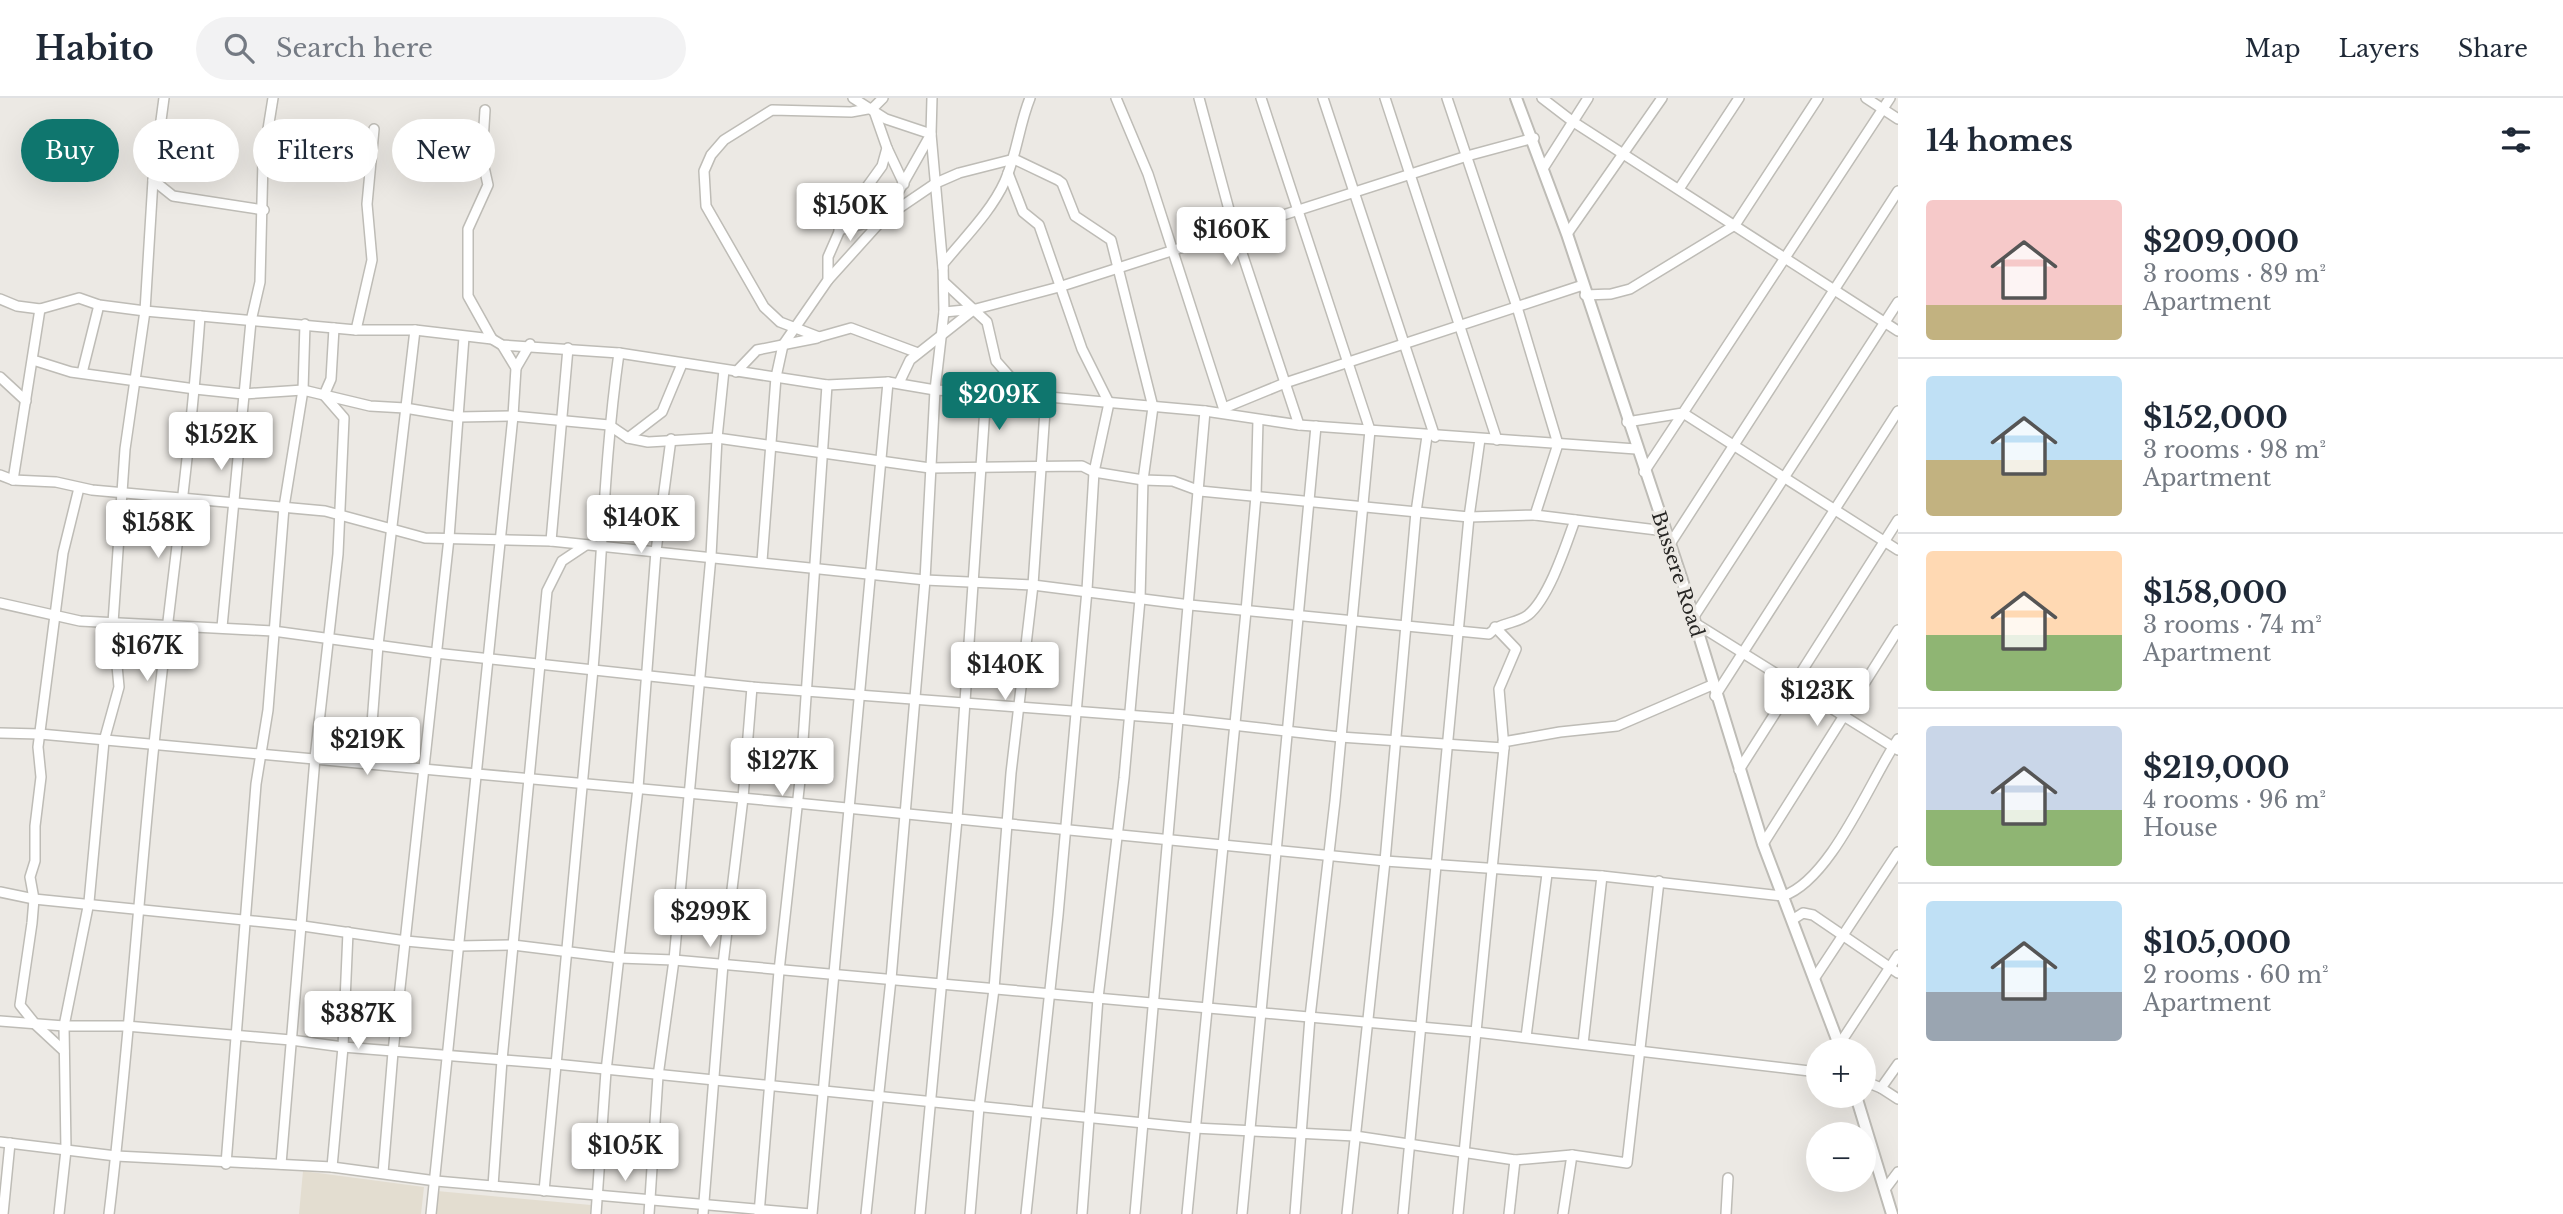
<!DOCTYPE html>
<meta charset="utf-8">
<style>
:root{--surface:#fff;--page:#f2f2f3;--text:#1f2937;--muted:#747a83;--line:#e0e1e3;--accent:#0f766e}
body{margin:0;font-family:"Libre Baskerville",serif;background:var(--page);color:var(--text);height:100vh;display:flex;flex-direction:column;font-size:26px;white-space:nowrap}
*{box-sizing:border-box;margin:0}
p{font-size:23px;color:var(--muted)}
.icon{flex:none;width:38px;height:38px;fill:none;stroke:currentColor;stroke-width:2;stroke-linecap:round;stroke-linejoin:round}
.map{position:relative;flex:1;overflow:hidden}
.side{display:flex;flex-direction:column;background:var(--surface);width:665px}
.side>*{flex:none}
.hud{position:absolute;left:21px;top:21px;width:665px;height:63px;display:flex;gap:14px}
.buttons{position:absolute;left:1806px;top:940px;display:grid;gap:14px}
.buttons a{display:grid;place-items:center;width:70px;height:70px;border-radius:50%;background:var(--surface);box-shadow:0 7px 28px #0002;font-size:35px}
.price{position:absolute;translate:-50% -60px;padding:0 16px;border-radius:7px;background:#fff;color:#222;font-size:23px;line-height:46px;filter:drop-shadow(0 2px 4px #0008)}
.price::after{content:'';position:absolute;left:50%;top:42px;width:21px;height:16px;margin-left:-10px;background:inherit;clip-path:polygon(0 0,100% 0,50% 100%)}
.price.on{background:var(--accent);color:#fff}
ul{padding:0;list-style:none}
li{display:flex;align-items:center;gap:21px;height:175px;padding:0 28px}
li+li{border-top:2px solid var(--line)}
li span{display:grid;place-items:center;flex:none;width:196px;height:140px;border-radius:7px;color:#555}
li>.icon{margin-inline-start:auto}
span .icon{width:84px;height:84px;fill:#fffc;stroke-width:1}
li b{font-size:30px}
h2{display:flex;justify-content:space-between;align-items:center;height:84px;padding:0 28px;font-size:30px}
.chip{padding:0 24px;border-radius:32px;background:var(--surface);box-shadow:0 7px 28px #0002;font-size:24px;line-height:63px}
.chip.on{background:var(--accent);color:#fff}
header{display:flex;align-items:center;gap:42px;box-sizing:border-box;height:98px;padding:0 35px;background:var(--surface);border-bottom:2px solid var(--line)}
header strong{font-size:33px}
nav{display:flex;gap:38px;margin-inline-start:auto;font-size:24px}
.search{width:490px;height:63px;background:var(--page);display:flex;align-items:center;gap:18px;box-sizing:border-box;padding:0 24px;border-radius:38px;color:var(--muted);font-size:26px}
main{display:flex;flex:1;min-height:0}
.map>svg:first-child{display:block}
</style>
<header>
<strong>Habito</strong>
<div class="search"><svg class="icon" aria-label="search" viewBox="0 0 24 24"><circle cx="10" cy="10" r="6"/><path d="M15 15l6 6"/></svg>Search here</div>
<nav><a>Map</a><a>Layers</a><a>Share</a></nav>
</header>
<main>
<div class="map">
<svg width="1898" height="1116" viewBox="0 0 1898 1116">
<rect width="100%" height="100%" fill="#ece9e4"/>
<g fill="#e3ddd0">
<polygon points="303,1073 424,1089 421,1116 299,1116"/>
<polygon points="437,1093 591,1107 590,1116 435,1116"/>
</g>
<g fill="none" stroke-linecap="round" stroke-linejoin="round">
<g stroke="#bebcb6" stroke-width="12">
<g id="minor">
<polyline points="932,0 931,36 943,170"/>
<polyline points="1116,0 1148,76 1225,315"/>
<polyline points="1199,0 1235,134 1299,327"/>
<polyline points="1261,0 1370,332 1335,703 1310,919 1295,1116"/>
<polyline points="1323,0 1435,339"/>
<polyline points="1385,0 1497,342"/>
<polyline points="1542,0 1572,23 1898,233"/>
<polyline points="1866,0 1898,21"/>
<polyline points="873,10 851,14 772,12 724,42 711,57 704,73 706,108 764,209 780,224 819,239 851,230 918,255"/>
<polyline points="485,12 482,60 488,87 468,131 468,198 492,241"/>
<polyline points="887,50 904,86"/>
<polyline points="1544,69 1588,0"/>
<polyline points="1008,75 1023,114 1039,127 1082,251 1109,305 1094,374 1087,492 1058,817 1026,1116"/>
<polyline points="153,82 173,98 264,112"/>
<polyline points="1679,91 1739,0"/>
<polyline points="839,132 883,121 936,85 959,75 1014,61 1058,82 1062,85 1075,118 1111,142 1153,309 1143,382 1140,501 1124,680 1098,900 1082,1116"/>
<polyline points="1567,136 1662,0"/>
<polyline points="828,182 883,121 931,36 886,21 853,0"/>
<polyline points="944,184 987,224 996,263 1026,297"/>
<polyline points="1585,197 1611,196 1630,191 1735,127 1818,0"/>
<polyline points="0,201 17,208 40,211 79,200 99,207 145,213 356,232 415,232 492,241 502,247 619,255 827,287 888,284 935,292 1026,297 1205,313 1299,327 1636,351"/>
<polyline points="944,214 976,211 1059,189 1467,58 1534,40"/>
<polyline points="356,232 372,162 367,106 374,31"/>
<polyline points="33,262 71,274 195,291 243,296 303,292 370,308 405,310 459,319 513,318 609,327 628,340 648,344 717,340 930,370 1082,368 1094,374 1143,382 1173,383 1200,393 1469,419 1535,417 1558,346 1517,209 1447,0"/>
<polyline points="516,270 530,246"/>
<polyline points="736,274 757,252 817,240"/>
<polyline points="82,275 99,207"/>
<polyline points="0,279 26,303"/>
<polyline points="899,285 910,262 972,213"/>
<polyline points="1224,310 1285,285 1583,187"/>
<polyline points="1627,324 1683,315 1890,0"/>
<polyline points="628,340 662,314 682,266"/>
<polyline points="1644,374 1683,315 1898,452"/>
<path d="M 0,377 L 13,382 L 56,384 L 92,392 L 325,413 L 425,440 L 551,443 L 925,482 L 1033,487 L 1190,507 L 1489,536 C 1500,524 1516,526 1528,517 C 1549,500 1566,447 1575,422"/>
<polyline points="13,382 40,211"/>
<polyline points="1535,417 1665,433"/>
<polyline points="551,443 568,250"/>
<polyline points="1670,446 1898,93"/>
<polyline points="762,463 776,279 783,247 828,182 828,159 846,118 882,68 887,50 873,10 883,0"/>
<polyline points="0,505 80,523 273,533 435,555 752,589 1179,621 1340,639 1504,650"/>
<polyline points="1693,520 1898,204"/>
<polyline points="1695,525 1898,652"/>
<polyline points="222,529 251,223 260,184 263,62 273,0"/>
<polyline points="1715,598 1898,313"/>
<path d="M 0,635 L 40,636 L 796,705 L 1385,763 L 1602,778 L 1783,798 C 1831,782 1870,683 1898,641"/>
<polyline points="1503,644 1560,634 1617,628 1712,587"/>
<polyline points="369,665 378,547 415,232"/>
<polyline points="1739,672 1898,422"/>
<polyline points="1763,746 1898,532"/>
<polyline points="0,794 34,801 303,828 406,843 459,848 513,847 619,860 674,862 1476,934 1818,974"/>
<polyline points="1792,822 1803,815 1813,817 1898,875"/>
<polyline points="1814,881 1898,754"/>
<polyline points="0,923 64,928 126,928 291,942 343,949 555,966 1194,1030 1355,1038 1515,1062 1572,1057 1627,1065 1659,783"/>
<polyline points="1526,939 1547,776"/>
<polyline points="1583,946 1602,778"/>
<polyline points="1839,947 1898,857"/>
<polyline points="64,953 36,927 20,907 32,825 34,801 30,779 35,763 35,728 41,679 38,649 63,455 79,390"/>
<polyline points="1864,983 1881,990 1898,966"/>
<polyline points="1881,990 1898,1001"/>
<polyline points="0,1044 116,1058 332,1069 436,1083 811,1116"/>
<polyline points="226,1066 256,686 268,612 284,409 303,292 305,226"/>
<polyline points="281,1066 315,660 338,456 344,320 324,297 331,281 334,230"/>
<polyline points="332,1069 343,949 348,834"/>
<polyline points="383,1075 393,954 449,440 464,239"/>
<polyline points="493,1088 502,962 547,493 562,463 586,447"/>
<polyline points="1886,1090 1898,1074"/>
<path d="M 544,1093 C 560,919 578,745 593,571 C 602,466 604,360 619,255"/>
<polyline points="3,1116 10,1045"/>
<polyline points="59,1116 66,1052 64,928 89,804 104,643 119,589 113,525 125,351 145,213 153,82 164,0"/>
<path d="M 109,1116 C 128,960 138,802 154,646 C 169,503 190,361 200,218"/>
<polyline points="431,1116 513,318 516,270 502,247"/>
<polyline points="596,1116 606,973 638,690 656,453 671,341"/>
<polyline points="649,1116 658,978 674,862 711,458 717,340 724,272"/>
<polyline points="703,1116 723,866 743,700 752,589"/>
<polyline points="759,1116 779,873 801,673 827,287"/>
<polyline points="812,1116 888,284"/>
<path d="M 866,1116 L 891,881 L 925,482 L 935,292 L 944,214 L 943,166 C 964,140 991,114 1005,83 C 1017,56 1019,27 1030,0"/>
<polyline points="920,1116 957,721 986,295"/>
<polyline points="970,1116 979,1009 994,891 1011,675 1033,487 1046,298"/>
<polyline points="1135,1116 1205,313"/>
<polyline points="1187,1116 1246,513 1256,398 1258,322"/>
<polyline points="1242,1116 1316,328"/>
<polyline points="1347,1116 1385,763 1416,414 1427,338"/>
<polyline points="1403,1116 1469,419 1480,341"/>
<polyline points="1458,1116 1504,650 1499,591 1516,551 1495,529"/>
<polyline points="1509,1116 1515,1062"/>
<polyline points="1563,1116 1572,1057"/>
<polyline points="1726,1116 1728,1080"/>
</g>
</g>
<g stroke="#bebcb6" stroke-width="14">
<g id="major">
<polyline points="1516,0 1567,136 1682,482 1763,746 1841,952"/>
<polyline points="1856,998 1892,1116"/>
</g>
</g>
<use href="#minor" stroke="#fff" stroke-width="9"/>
<use href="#major" stroke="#fff" stroke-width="10"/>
</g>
<g text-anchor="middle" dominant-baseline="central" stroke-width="7" stroke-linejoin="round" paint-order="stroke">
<g font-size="19" fill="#272624" stroke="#ece9e4">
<text transform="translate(1678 476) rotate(72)">Bussere Road</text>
</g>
</g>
</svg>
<div class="buttons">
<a>+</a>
<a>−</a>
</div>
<b class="price" style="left:850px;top:145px">$150K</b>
<b class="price" style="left:1231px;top:169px">$160K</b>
<b class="price on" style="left:999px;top:334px">$209K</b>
<b class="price" style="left:221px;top:374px">$152K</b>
<b class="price" style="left:641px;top:457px">$140K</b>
<b class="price" style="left:158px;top:462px">$158K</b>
<b class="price" style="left:147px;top:585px">$167K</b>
<b class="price" style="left:1005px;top:604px">$140K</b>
<b class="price" style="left:1817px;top:630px">$123K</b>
<b class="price" style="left:367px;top:679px">$219K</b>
<b class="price" style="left:782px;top:700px">$127K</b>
<b class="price" style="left:710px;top:851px">$299K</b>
<b class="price" style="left:358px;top:953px">$387K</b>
<b class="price" style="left:625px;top:1085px">$105K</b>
<div class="hud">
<a class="chip on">Buy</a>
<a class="chip">Rent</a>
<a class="chip">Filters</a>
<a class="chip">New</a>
</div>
</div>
<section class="side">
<h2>14 homes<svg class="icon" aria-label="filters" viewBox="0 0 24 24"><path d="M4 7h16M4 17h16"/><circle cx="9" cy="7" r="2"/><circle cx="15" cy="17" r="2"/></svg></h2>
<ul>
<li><span style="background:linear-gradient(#f6c9c9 75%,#c2b280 0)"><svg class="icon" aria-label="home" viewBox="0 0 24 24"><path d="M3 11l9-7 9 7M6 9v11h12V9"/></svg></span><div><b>$209,000</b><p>3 rooms · 89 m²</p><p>Apartment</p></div></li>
<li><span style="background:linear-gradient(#bfe0f5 60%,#c2b280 0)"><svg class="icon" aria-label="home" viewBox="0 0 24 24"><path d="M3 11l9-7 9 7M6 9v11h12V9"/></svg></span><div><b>$152,000</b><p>3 rooms · 98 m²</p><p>Apartment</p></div></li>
<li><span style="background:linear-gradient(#ffd9b3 60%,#8fb573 0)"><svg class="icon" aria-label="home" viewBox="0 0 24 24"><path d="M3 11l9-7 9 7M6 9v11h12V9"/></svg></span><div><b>$158,000</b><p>3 rooms · 74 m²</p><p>Apartment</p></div></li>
<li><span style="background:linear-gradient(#c9d6e8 60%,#8fb573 0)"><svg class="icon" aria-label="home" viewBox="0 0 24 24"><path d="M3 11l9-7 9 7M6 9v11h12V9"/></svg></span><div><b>$219,000</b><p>4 rooms · 96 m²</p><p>House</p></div></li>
<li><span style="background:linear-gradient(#bfe0f5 65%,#9aa5b1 0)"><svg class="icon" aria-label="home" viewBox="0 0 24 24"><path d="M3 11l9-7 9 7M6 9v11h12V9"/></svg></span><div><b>$105,000</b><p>2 rooms · 60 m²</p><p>Apartment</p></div></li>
</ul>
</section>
</main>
